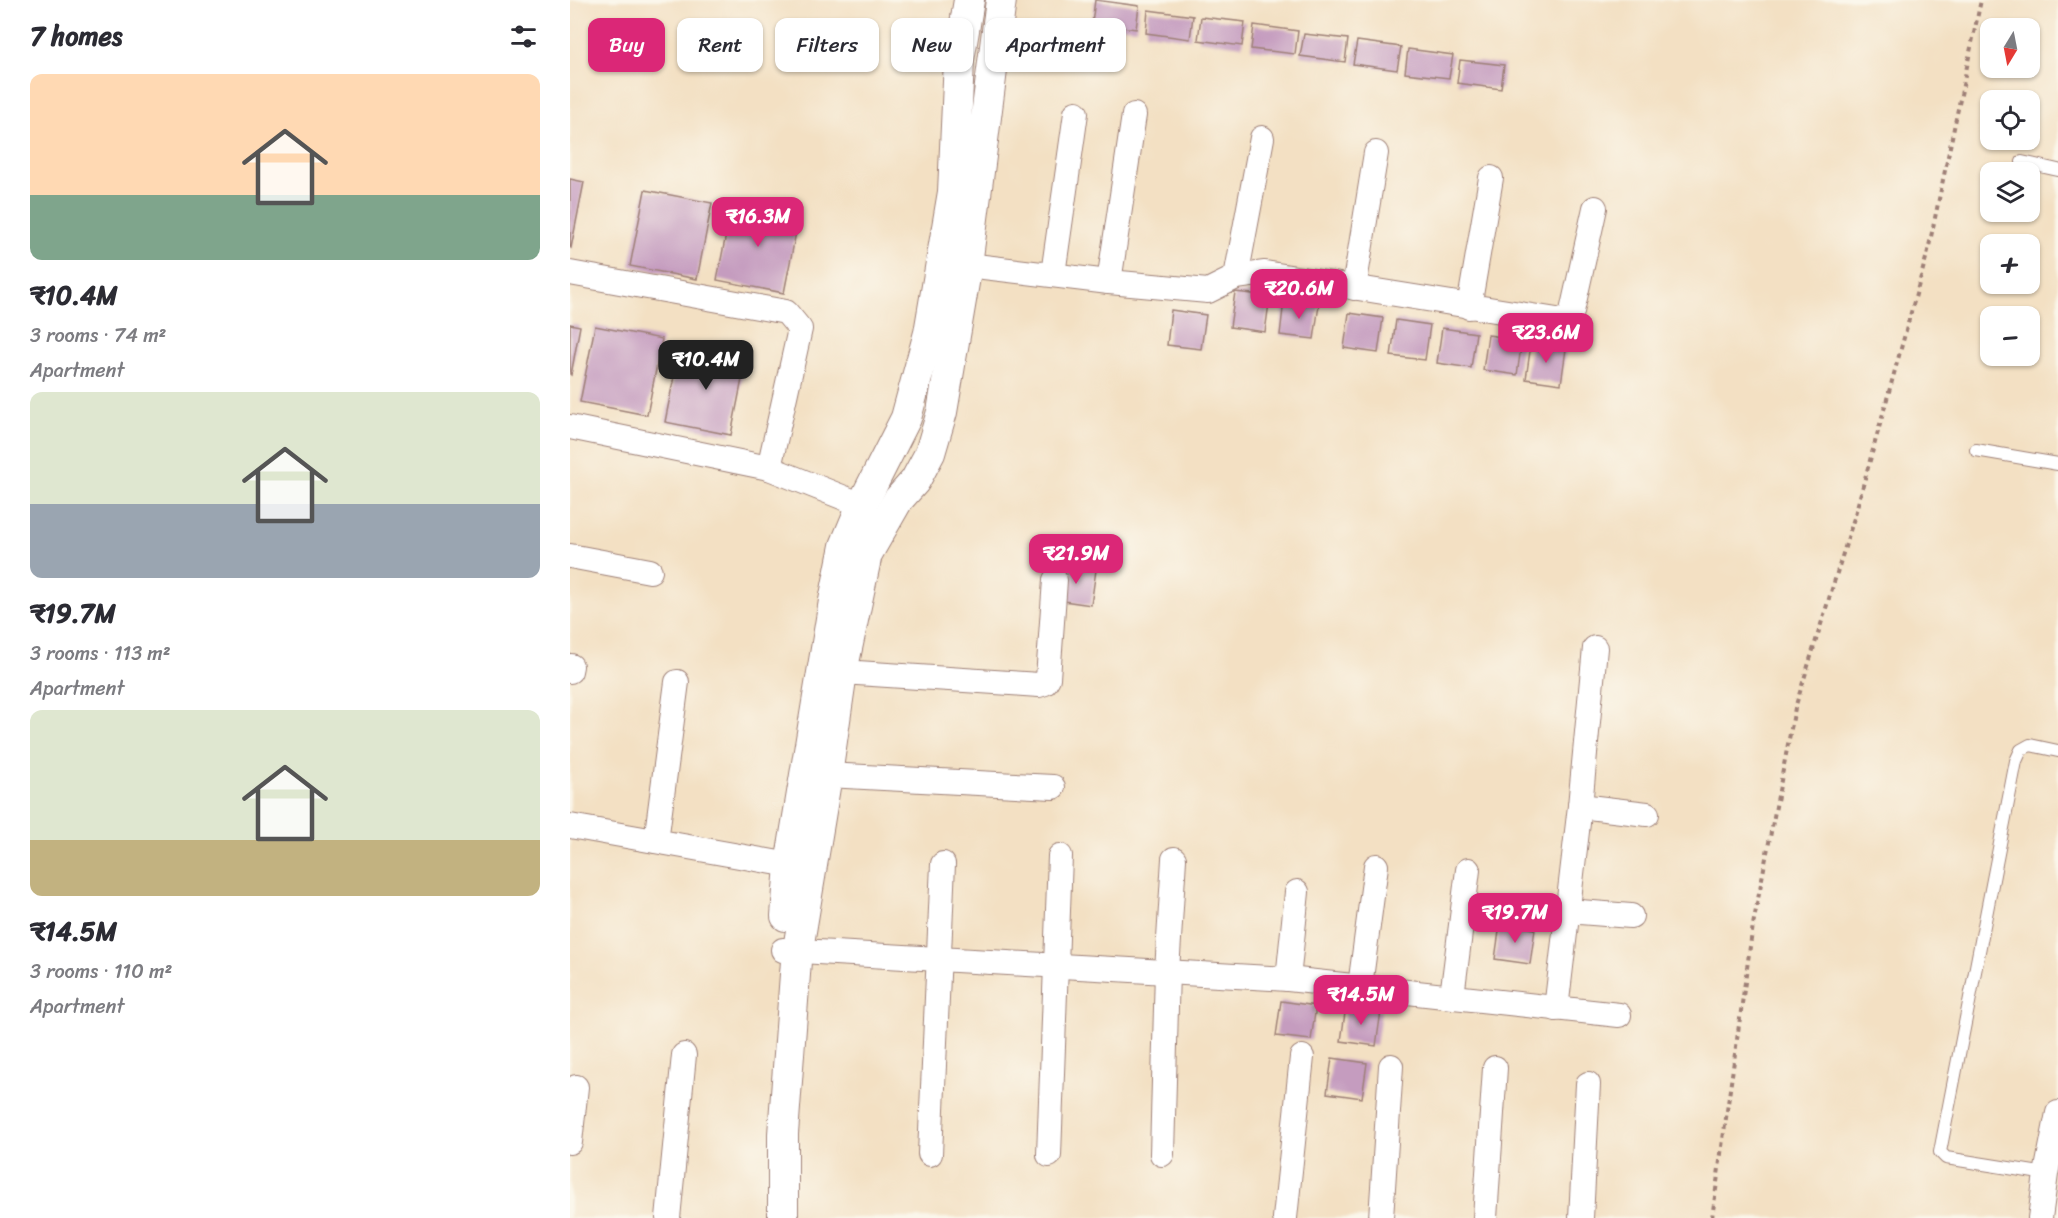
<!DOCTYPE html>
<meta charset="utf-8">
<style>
:root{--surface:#fff;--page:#f7f7f7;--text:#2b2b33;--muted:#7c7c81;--accent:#db2777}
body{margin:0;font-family:Sriracha,sans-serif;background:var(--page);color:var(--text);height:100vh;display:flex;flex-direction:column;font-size:22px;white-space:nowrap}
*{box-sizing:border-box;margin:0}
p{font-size:20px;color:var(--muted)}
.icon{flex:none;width:33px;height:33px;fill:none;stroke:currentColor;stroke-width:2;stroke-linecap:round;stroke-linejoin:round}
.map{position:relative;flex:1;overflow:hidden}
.details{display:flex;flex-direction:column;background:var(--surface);width:570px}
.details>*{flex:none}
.banner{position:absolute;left:18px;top:18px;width:570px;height:54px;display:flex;gap:12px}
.needle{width:39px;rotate:190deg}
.fabs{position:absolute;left:1410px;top:18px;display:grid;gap:12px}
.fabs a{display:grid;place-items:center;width:60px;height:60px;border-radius:12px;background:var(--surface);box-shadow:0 2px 4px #0004;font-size:30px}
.price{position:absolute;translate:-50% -51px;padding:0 14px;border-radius:12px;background:var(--accent);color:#fff;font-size:20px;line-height:39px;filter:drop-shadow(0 2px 3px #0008)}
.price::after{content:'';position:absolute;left:50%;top:36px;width:18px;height:14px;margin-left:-9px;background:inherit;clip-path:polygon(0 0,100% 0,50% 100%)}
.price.on{background:#222;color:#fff}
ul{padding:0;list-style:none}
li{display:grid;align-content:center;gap:12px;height:318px;padding:0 30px}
li span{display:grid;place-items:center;height:186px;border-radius:12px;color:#555}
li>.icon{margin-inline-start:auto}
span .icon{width:108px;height:108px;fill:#fffc;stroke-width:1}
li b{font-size:26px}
h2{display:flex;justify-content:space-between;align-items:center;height:72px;padding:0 30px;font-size:26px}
.pill{padding:0 21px;border-radius:12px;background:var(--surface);box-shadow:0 2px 4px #0004;font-size:21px;line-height:54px}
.pill.on{background:var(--accent);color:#fff}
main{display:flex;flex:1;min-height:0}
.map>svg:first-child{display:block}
</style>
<main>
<section class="details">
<h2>7 homes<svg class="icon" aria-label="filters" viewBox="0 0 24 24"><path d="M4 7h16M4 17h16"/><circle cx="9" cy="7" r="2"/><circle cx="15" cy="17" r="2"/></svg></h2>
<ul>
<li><span style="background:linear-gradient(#ffd9b3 65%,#7fa58c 0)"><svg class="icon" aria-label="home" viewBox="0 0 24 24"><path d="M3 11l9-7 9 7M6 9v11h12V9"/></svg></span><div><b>₹10.4M</b><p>3 rooms · 74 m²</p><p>Apartment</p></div></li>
<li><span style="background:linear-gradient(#dfe7d0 60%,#9aa5b1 0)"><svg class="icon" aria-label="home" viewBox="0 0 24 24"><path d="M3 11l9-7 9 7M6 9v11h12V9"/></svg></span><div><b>₹19.7M</b><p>3 rooms · 113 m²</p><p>Apartment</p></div></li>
<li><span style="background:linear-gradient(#dfe7d0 70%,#c2b280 0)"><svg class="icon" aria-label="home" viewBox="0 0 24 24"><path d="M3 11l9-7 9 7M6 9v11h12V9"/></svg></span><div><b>₹14.5M</b><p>3 rooms · 110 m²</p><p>Apartment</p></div></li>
</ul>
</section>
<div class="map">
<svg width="1488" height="1218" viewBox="0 0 1488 1218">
<rect width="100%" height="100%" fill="#fbf7ec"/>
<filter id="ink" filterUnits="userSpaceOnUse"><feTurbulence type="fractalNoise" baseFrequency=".0167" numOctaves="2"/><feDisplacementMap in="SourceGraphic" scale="12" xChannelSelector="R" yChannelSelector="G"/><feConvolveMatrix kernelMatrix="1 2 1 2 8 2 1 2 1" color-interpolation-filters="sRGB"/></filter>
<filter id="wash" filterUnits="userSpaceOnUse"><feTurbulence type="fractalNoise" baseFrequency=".008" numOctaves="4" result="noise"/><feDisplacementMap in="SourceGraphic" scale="24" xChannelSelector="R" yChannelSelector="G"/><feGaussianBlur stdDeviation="1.35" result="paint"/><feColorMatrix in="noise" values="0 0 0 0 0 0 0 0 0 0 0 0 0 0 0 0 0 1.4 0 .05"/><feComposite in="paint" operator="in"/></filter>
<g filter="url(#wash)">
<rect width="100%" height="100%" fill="#f3e0c3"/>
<g id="blocks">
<g fill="#c59cbf">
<polygon points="525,0 569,6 566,29 522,23"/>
<polygon points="578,10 623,16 620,39 576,33"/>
<polygon points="631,17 675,22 672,46 628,40"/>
<polygon points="684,25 728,31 725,54 681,49"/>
<polygon points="734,34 778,39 775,62 730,56"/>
<polygon points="787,41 831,47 827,70 783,64"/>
<polygon points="838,49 883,55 879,78 835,73"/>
<polygon points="890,60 934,65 931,89 887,83"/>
<polygon points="0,179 14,182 1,248 0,247"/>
<polygon points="75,190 142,203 127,279 60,266"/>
<polygon points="162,204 229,217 214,293 147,280"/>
<polygon points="665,292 700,296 695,332 660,327"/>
<polygon points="714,300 749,305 744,339 710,335"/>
<polygon points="601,310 636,315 631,349 597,345"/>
<polygon points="779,313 813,318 808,353 774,348"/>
<polygon points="826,320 860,325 855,360 821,356"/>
<polygon points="0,324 10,326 1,375 0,374"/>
<polygon points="25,326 92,339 77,415 10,402"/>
<polygon points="872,328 906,333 901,368 867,363"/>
<polygon points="918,335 952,340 947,375 913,370"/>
<polygon points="961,344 996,349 991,384 956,379"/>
<polygon points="110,346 176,359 161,435 95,422"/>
<polygon points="491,565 526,570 521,605 487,600"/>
<polygon points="930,924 965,929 960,964 925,959"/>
<polygon points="711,1001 746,1006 741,1040 706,1036"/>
<polygon points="776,1006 811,1011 806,1046 771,1041"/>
<polygon points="762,1058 797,1063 792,1098 757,1093"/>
</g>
</g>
</g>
<g filter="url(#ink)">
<use href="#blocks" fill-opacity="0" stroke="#9e8077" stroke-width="1.5"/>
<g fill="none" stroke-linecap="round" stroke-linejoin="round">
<g stroke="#9e8077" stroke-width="14">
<g id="service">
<polyline points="1452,162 1488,170"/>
<polyline points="1406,450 1488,464"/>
<polyline points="1476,1174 1376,1158 1370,1152 1446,761 1451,750 1460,745 1488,751"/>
</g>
</g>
<g stroke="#9e8077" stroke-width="26">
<g id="minor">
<polyline points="397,265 539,282 638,291 666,277 695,273 993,321 1001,316 1025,208"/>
<polyline points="0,273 216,312 230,329 199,468"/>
<polyline points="483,274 506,113"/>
<polyline points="666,277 692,138"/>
<polyline points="539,282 564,115"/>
<polyline points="784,288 806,153"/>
<polyline points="899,307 921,178"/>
<polyline points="0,427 199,468 292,505"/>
<polyline points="0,556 80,571"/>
<polyline points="0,671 1,666"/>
<polyline points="272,672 469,685 475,683 478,678 485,580"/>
<polyline points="257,775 483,787"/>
<polyline points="1010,806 1077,814"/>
<polyline points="0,826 220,865"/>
<polyline points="86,841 107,682"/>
<polyline points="997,911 1061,916"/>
<polyline points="213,950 718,979 1049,1015"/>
<polyline points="718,979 727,892"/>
<polyline points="790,986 806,866"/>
<polyline points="882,996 898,870"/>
<polyline points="986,1009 1010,806 1025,648"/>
<polyline points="0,1142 6,1087"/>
<polyline points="360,1154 373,864"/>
<polyline points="592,1154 597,971 604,859"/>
<polyline points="479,1155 490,856"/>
<polyline points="98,1218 114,1055"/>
<polyline points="715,1218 732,1057"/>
<polyline points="811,1218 821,1066"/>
<polyline points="915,1218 925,1068"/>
<polyline points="1011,1218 1018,1084"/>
<polyline points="1470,1218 1476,1174 1488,1113"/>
</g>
</g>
<g stroke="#9e8077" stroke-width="32">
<g id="tertiary">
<polyline points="216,916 220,865 264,601 275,546 292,505 336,418 359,333 383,192 389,60 399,0"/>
<polyline points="213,1218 213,1134 226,961 257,775 272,672 297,554 328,500 345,481 360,453 372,412 397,265 431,0"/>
</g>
</g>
<polyline stroke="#9e8077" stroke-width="4" stroke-dasharray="4.5 4.5" stroke-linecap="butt" points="1142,1218 1183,925 1225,708 1284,518 1358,251 1411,0"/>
<use href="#service" stroke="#fff" stroke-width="12"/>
<use href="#minor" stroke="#fff" stroke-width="24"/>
<use href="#tertiary" stroke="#fff" stroke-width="30"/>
</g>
</g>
</svg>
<div class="fabs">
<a><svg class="needle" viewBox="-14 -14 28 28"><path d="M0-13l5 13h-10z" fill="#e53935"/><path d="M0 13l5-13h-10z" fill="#7c7c81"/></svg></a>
<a><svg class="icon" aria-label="locate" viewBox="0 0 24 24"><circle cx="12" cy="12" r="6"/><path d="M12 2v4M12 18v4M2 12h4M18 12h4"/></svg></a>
<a><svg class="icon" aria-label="layers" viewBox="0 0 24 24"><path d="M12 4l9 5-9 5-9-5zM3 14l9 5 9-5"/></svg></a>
<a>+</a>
<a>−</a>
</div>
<b class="price" style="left:188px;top:248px">₹16.3M</b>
<b class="price" style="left:729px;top:320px">₹20.6M</b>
<b class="price" style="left:976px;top:364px">₹23.6M</b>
<b class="price on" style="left:136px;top:391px">₹10.4M</b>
<b class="price" style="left:506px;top:585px">₹21.9M</b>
<b class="price" style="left:945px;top:944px">₹19.7M</b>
<b class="price" style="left:791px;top:1026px">₹14.5M</b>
<div class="banner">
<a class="pill on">Buy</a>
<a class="pill">Rent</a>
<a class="pill">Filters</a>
<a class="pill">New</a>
<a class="pill">Apartment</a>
</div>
</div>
</main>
